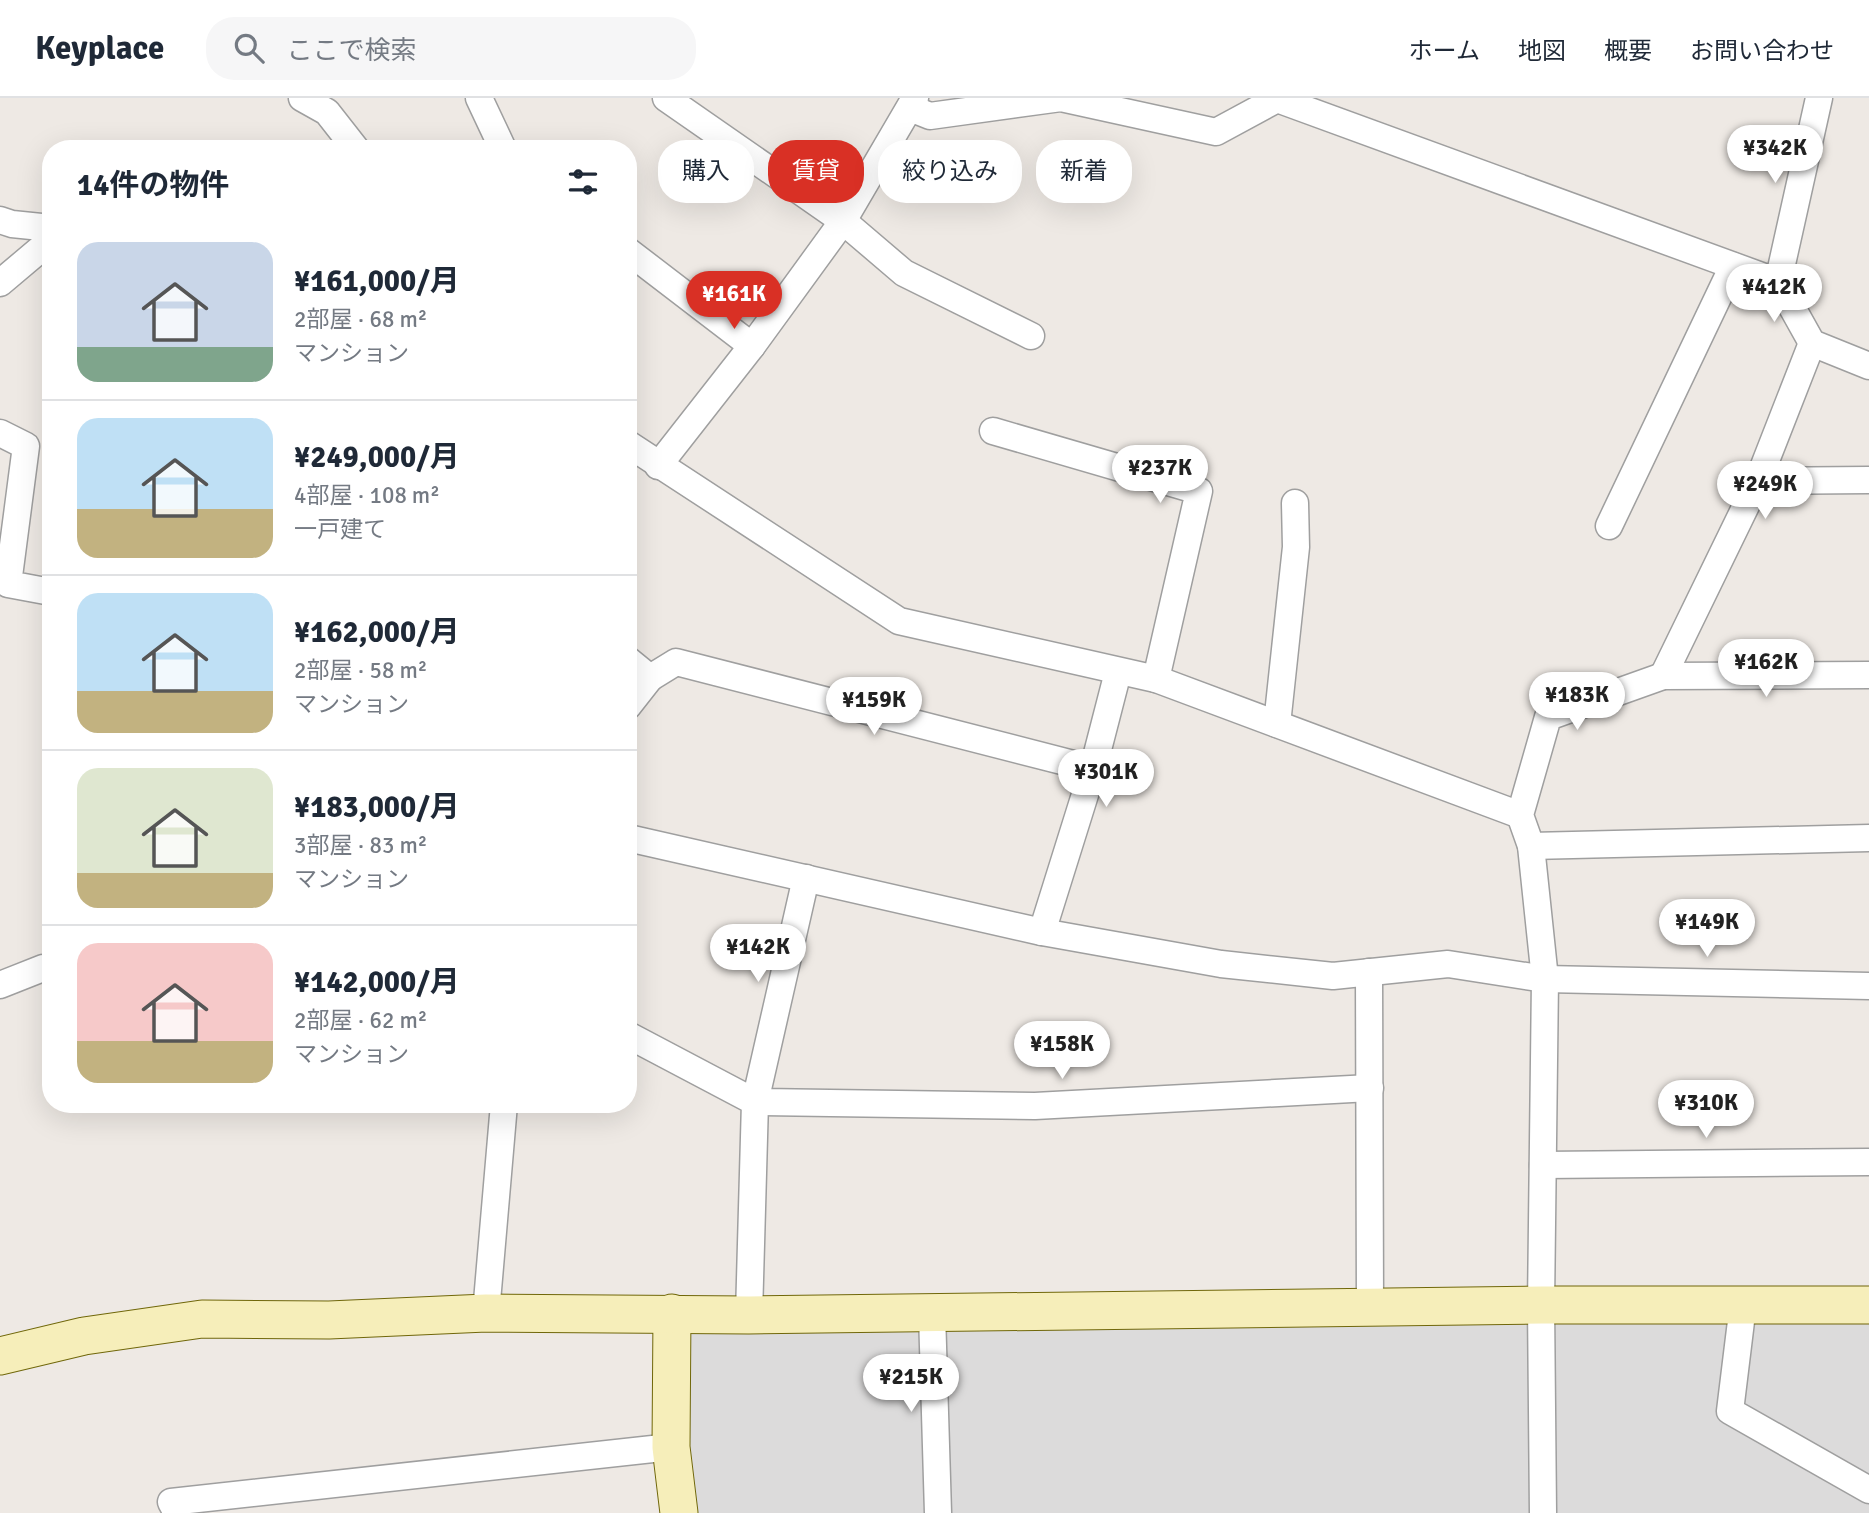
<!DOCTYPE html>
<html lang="ja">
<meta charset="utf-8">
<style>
:root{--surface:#fff;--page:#f6f6f7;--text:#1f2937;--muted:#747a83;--line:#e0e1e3;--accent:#d93025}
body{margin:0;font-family:Signika,"Noto Sans JP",sans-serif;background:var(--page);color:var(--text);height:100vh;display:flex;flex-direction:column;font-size:26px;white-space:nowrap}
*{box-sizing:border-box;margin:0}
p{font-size:23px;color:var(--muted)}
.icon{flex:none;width:38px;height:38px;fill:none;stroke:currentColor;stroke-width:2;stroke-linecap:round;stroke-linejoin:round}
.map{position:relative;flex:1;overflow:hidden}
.side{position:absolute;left:42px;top:42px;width:595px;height:973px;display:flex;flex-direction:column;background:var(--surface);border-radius:28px;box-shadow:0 7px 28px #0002}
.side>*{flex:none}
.banner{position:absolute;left:658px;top:42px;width:665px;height:63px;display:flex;gap:14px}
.price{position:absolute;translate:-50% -60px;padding:0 16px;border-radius:24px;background:#fff;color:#222;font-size:23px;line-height:46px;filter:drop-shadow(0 2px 4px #0008)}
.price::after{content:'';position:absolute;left:50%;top:42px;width:21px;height:16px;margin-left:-10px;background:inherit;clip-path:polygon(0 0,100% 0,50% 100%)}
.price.on{background:var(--accent);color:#fff}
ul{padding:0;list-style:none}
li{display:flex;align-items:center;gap:21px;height:175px;padding:0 35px}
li+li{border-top:2px solid var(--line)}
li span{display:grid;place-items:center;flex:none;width:196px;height:140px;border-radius:21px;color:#555}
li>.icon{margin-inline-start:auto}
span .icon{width:84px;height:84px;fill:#fffc;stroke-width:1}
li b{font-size:30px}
h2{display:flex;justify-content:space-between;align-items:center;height:84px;padding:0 35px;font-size:30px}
.pill{padding:0 24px;border-radius:28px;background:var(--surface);box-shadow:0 7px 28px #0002;font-size:24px;line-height:63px}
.pill.on{background:var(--accent);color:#fff}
header{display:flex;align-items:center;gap:42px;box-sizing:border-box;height:98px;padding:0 35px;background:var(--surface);border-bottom:2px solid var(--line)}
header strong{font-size:33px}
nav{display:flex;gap:38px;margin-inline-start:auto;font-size:24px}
.search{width:490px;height:63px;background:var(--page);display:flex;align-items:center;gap:18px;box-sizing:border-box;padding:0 24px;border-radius:28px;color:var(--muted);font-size:26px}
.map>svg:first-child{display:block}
</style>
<header>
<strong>Keyplace</strong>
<div class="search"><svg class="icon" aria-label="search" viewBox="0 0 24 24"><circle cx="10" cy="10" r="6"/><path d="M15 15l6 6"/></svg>ここで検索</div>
<nav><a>ホーム</a><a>地図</a><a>概要</a><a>お問い合わせ</a></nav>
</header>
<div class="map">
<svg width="1869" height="1415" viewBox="0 0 1869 1415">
<rect width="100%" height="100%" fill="#eee9e4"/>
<polygon fill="#dcdbdb" points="1869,1223 1869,1415 689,1415 689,1231"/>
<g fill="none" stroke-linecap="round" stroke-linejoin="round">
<g stroke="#9f9f9f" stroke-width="29">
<g id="street">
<polyline points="302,0 327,14 356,51"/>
<polyline points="479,0 503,51"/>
<polyline points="666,0 843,123 904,175 1031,238"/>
<polyline points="910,10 930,18 1061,0 1216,34 1277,1 1778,184 1812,245 1869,268"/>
<polyline points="0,122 12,126 51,130"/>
<polyline points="628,153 752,248"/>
<polyline points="1778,184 1819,0"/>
<polyline points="0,185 51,142"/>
<polyline points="993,333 1199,393 1156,581"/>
<polyline points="0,335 26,348 8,486 51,494"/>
<polyline points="628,346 899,523 1156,581 1520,717"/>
<polyline points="658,368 752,248 843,123 915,0"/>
<polyline points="1758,383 1869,382"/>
<polyline points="1609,428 1733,168"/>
<polyline points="628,562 650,580 628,608"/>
<polyline points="1663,578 1758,383 1812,245"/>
<polyline points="650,580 676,564 1093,671"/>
<polyline points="1277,626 1296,449 1295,405"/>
<polyline points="628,740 1042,834 1221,866 1333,878 1448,866 1545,881 1869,888"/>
<polyline points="1531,748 1869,740"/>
<polyline points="806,780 755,1004 1035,1008 1370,990"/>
<polyline points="1042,834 1093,671 1118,574"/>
<polyline points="1369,874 1370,1209"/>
<polyline points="0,887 43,870 51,871"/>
<polyline points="628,937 755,1004 749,1217"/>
<polyline points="1543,1067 1869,1064"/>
<polyline points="1743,1207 1730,1313 1869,1392"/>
<polyline points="486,1215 504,1006"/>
<polyline points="932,1215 938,1415"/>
<polyline points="177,1415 171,1404 671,1349"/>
<polyline points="1543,1415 1541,1207 1545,881 1531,748 1520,717 1548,619 1663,578 1869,577"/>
</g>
</g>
<g stroke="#70670a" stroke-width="39">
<g id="secondary">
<polyline points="672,1215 671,1349 679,1415"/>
<polyline points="0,1258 84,1238 202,1221 329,1222 486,1215 749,1217 1541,1207 1869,1207"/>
</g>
</g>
<use href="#street" stroke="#fff" stroke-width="26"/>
<use href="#secondary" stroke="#f6eeba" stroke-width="37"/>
</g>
</svg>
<b class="price" style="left:1775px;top:87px">¥342K</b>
<b class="price" style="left:1774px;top:226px">¥412K</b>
<b class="price on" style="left:734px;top:233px">¥161K</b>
<b class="price" style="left:1160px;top:407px">¥237K</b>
<b class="price" style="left:1765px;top:423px">¥249K</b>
<b class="price" style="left:1766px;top:601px">¥162K</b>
<b class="price" style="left:1577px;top:634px">¥183K</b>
<b class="price" style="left:874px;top:639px">¥159K</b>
<b class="price" style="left:1106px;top:711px">¥301K</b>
<b class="price" style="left:1707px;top:861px">¥149K</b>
<b class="price" style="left:758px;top:886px">¥142K</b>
<b class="price" style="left:1062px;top:983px">¥158K</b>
<b class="price" style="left:1706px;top:1042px">¥310K</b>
<b class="price" style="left:911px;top:1316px">¥215K</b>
<div class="banner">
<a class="pill">購入</a>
<a class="pill on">賃貸</a>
<a class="pill">絞り込み</a>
<a class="pill">新着</a>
</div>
<section class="side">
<h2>14件の物件<svg class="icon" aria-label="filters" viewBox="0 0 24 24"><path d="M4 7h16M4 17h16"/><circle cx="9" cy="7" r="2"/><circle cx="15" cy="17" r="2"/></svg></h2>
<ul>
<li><span style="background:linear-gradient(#c9d6e8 75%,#7fa58c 0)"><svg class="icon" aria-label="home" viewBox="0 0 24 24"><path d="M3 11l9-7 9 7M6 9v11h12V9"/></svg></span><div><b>¥161,000/月</b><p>2部屋 · 68 m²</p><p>マンション</p></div></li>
<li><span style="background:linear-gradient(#bfe0f5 65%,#c2b280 0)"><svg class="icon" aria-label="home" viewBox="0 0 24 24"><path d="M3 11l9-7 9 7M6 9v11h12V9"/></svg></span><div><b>¥249,000/月</b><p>4部屋 · 108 m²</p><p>一戸建て</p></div></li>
<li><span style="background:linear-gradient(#bfe0f5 70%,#c2b280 0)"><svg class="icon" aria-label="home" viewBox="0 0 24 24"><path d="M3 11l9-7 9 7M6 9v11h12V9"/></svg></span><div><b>¥162,000/月</b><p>2部屋 · 58 m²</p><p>マンション</p></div></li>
<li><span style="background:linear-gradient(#dfe7d0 75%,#c2b280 0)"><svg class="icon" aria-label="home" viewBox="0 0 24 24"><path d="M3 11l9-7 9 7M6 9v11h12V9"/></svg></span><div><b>¥183,000/月</b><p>3部屋 · 83 m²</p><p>マンション</p></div></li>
<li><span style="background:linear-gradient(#f6c9c9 70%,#c2b280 0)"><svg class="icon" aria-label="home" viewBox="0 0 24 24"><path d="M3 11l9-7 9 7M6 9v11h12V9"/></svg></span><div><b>¥142,000/月</b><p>2部屋 · 62 m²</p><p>マンション</p></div></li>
</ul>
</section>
</div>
